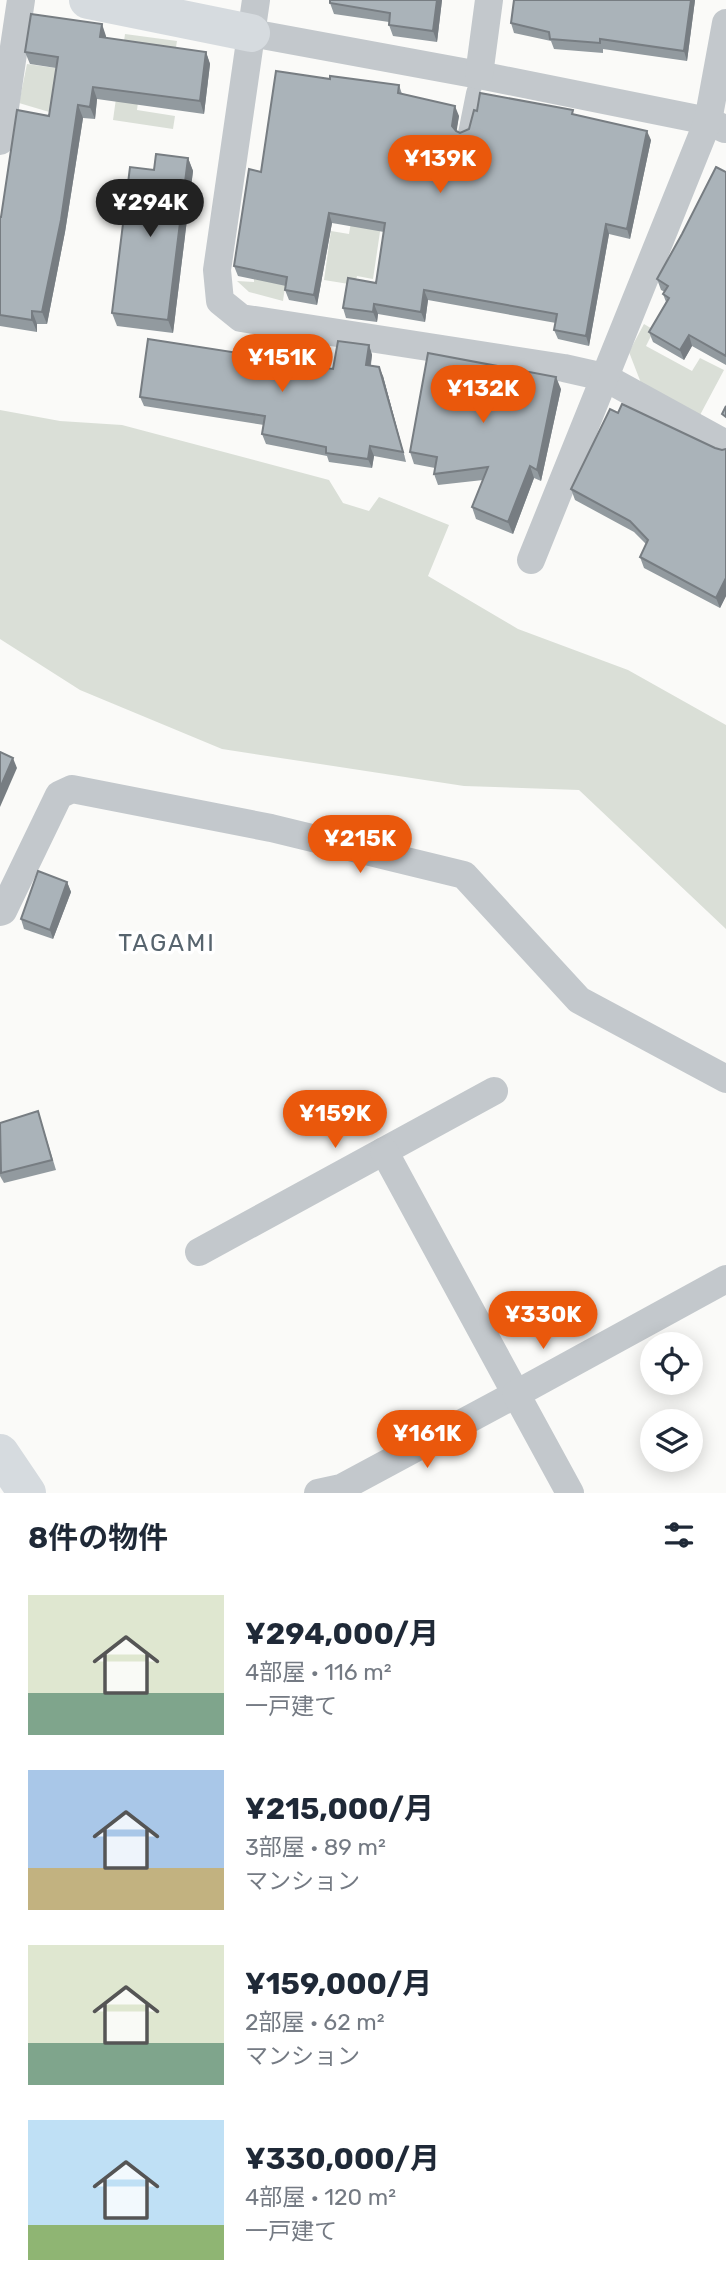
<!DOCTYPE html>
<html lang="ja">
<meta charset="utf-8">
<style>
:root{--surface:#fff;--page:#f6f6f7;--text:#1f2937;--muted:#747a83;--accent:#ea580c}
body{margin:0;font-family:Rubik,"Noto Sans JP",sans-serif;background:var(--page);color:var(--text);height:100vh;display:flex;flex-direction:column;font-size:26px;white-space:nowrap}
*{box-sizing:border-box;margin:0}
p{font-size:23px;color:var(--muted)}
.icon{flex:none;width:38px;height:38px;fill:none;stroke:currentColor;stroke-width:2;stroke-linecap:round;stroke-linejoin:round}
.map{position:relative;height:1493px;overflow:hidden}
.side{display:flex;flex-direction:column;background:var(--surface);flex:1}
.side>*{flex:none}
.buttons{position:absolute;left:640px;top:1332px;display:grid;gap:14px}
.buttons a{display:grid;place-items:center;width:63px;height:63px;border-radius:50%;background:var(--surface);box-shadow:0 4px 18px #0003;font-size:35px}
.price{position:absolute;translate:-50% -60px;padding:0 16px;border-radius:24px;background:var(--accent);color:#fff;font-size:23px;line-height:46px;filter:drop-shadow(0 2px 4px #0008)}
.price::after{content:'';position:absolute;left:50%;top:42px;width:21px;height:16px;margin-left:-10px;background:inherit;clip-path:polygon(0 0,100% 0,50% 100%)}
.price.active{background:#222;color:#fff}
ul{padding:0;list-style:none}
li{display:flex;align-items:center;gap:21px;height:175px;padding:0 28px}
li span{display:grid;place-items:center;flex:none;width:196px;height:140px;border-radius:0px;color:#555}
li>.icon{margin-inline-start:auto}
span .icon{width:84px;height:84px;fill:#fffc;stroke-width:1}
li b{font-size:30px}
h2{display:flex;justify-content:space-between;align-items:center;height:84px;padding:0 28px;font-size:30px}
.map>svg:first-child{display:block}
</style>
<div class="map">
<svg width="726" height="1493" viewBox="0 0 726 1493">
<rect width="100%" height="100%" fill="#fafaf8"/>
<g fill="#dadfd7">
<polygon points="125,34 177,41 175,53 145,48 137,110 175,116 173,129 113,120"/>
<polygon points="27,64 62,69 56,114 19,103"/>
<polygon points="384,205 373,279 357,276 355,285 324,280 331,231 349,234 351,222"/>
<polygon points="289,259 283,301 249,292 237,281 254,282 254,275"/>
<polygon points="644,324 654,330 646,346 692,371 700,358 724,370 700,415 641,383 629,352"/>
<polygon points="0,410 60,421 122,425 329,480 343,503 369,511 379,497 449,525 428,576 518,629 628,670 726,725 726,929 579,790 464,786 222,749 80,690 0,639"/>
</g>
<g fill="none" stroke-linecap="round" stroke-linejoin="round">
<polyline stroke="#c3c8cc" stroke-width="14" points="465,133 473,93 479,75"/>
<g stroke="#c3c8cc" stroke-width="28">
<polyline points="256,0 217,270 220,301 241,318 564,368 604,377 726,444"/>
<polyline points="251,33 479,75 708,121 725,129"/>
<polyline points="479,75 489,0"/>
<polyline points="0,141 21,0"/>
<polyline points="531,560 708,121 726,23"/>
<polyline points="0,912 3,911 59,795 72,789 271,828 464,875 579,1000 726,1079"/>
<polyline points="199,1252 494,1091"/>
<polyline points="318,1493 341,1488 516,1394 384,1151"/>
<polyline points="570,1493 516,1394 726,1279"/>
</g>
<g stroke="#d6dbdf" stroke-width="38">
<polyline points="88,0 251,33"/>
<polyline points="0,1453 27,1493"/>
</g>
</g>
<g fill="#929a9f">
<polygon points="330,0 442,0 437,42 393,36 389,25 389,22 334,14 330,3"/>
<polygon points="514,0 695,0 687,61 603,49 603,53 554,49 551,41 514,33 511,23"/>
<polygon points="106,36 106,38 206,52 210,64 204,114 97,99 95,119 83,118 65,232 47,324 37,324 37,332 0,326 0,217 1,217 49,116 56,68 30,64 25,52"/>
<polygon points="330,79 399,85 402,94 459,116 456,131 460,133 469,129 477,111 575,115 651,140 630,239 609,234 589,346 558,339 554,330 556,323 428,300 425,322 378,314 377,322 346,318 343,308 376,283 384,232 332,223 317,305 289,300 285,290 286,286 238,276 234,266 261,172"/>
<polygon points="188,158 193,171 173,333 117,326 112,313"/>
<polygon points="726,172 726,365 692,346 684,360 653,342 649,332 666,302 663,294 665,292 661,290 657,279"/>
<polygon points="369,345 372,355 371,365 383,376 406,462 374,456 372,468 329,462 327,456 266,444 262,434 264,425 144,406 140,397 245,354 246,357 333,369"/>
<polygon points="561,389 541,481 534,478 513,534 476,519 472,507 483,480 438,485 434,474 435,468 414,464 410,452"/>
<polygon points="618,413 715,448 722,450 726,449 726,596 720,608 644,568 640,557 646,544 634,532 575,500 571,489"/>
<polygon points="67,882 71,892 53,939 24,929 21,919"/>
<polygon points="38,1111 56,1170 4,1183 0,1176 0,1123"/>
</g>
<g fill="#777d82">
<polygon points="437,0 442,0 437,42 433,31"/>
<polygon points="691,0 695,0 687,61 684,51"/>
<polygon points="102,24 106,36 105,50 100,37"/>
<polygon points="206,52 210,64 204,114 200,101"/>
<polygon points="93,87 97,99 95,119 90,107"/>
<polygon points="78,105 83,118 65,232 47,324 42,312"/>
<polygon points="455,106 459,116 456,135 452,126"/>
<polygon points="647,131 651,140 630,239 627,229"/>
<polygon points="188,158 193,171 173,333 168,320"/>
<polygon points="329,213 332,223 317,305 314,295"/>
<polygon points="606,224 609,234 589,346 586,336"/>
<polygon points="424,290 428,300 425,322 421,312"/>
<polygon points="374,304 378,314 377,322 373,312"/>
<polygon points="32,311 37,324 37,332 32,320"/>
<polygon points="689,335 692,346 684,360 680,350"/>
<polygon points="369,345 372,355 369,374 366,365"/>
<polygon points="379,367 383,376 406,462 403,452"/>
<polygon points="556,377 561,389 541,481 537,470"/>
<polygon points="370,446 374,456 372,468 368,459"/>
<polygon points="530,466 534,478 513,534 508,522"/>
<polygon points="726,578 726,596 720,608 716,598"/>
<polygon points="13,758 17,768 0,807 0,788"/>
<polygon points="67,882 71,892 53,939 50,930"/>
</g>
<g fill="#aab3b9" stroke="#777d82" stroke-width="2">
<polygon points="330,0 437,0 433,31 389,25 390,13 330,3"/>
<polygon points="514,0 691,0 684,51 600,39 600,43 550,39 549,32 511,23"/>
<polygon points="31,14 102,24 100,37 206,52 200,101 93,87 90,107 78,105 61,220 42,312 32,311 32,320 0,315 0,217 1,217 17,110 49,116 58,57 25,52"/>
<polygon points="276,71 330,79 330,76 399,85 398,93 455,106 452,126 456,131 460,133 469,129 474,110 477,111 480,93 573,110 572,114 647,131 627,229 606,224 586,336 554,330 557,314 424,290 421,312 374,304 373,312 343,308 348,278 376,283 385,223 329,213 314,295 285,290 287,277 234,266 249,169 261,172"/>
<polygon points="156,154 188,158 168,320 112,313 130,167 154,170"/>
<polygon points="716,167 726,172 726,356 689,335 680,350 649,332 669,298 663,294 668,286 657,279 682,234"/>
<polygon points="148,339 245,354 245,357 333,369 338,341 369,345 366,365 379,367 403,452 370,446 368,459 326,453 326,447 262,434 265,416 140,397"/>
<polygon points="428,353 556,377 537,470 530,466 508,522 472,507 488,467 434,474 437,457 410,452"/>
<polygon points="622,404 715,448 722,450 726,449 726,578 716,598 640,557 648,540 630,521 571,489 610,409 618,413"/>
<polygon points="726,406 726,417 722,414"/>
<polygon points="0,752 13,758 0,788"/>
<polygon points="38,871 67,882 50,930 21,919"/>
<polygon points="38,1111 52,1160 1,1173 0,1123"/>
</g>
<g text-anchor="middle" dominant-baseline="central" stroke-width="7" stroke-linejoin="round" paint-order="stroke">
<g font-size="24" letter-spacing="2" fill="#57646e" stroke="#fff">
<text x="167" y="943">TAGAMI</text>
</g>
</g>
</svg>
<div class="buttons">
<a><svg class="icon" aria-label="locate" viewBox="0 0 24 24"><circle cx="12" cy="12" r="6"/><path d="M12 2v4M12 18v4M2 12h4M18 12h4"/></svg></a>
<a><svg class="icon" aria-label="layers" viewBox="0 0 24 24"><path d="M12 4l9 5-9 5-9-5zM3 14l9 5 9-5"/></svg></a>
</div>
<b class="price" style="left:440px;top:195px">¥139K</b>
<b class="price active" style="left:150px;top:239px">¥294K</b>
<b class="price" style="left:282px;top:394px">¥151K</b>
<b class="price" style="left:483px;top:425px">¥132K</b>
<b class="price" style="left:360px;top:875px">¥215K</b>
<b class="price" style="left:335px;top:1150px">¥159K</b>
<b class="price" style="left:543px;top:1351px">¥330K</b>
<b class="price" style="left:427px;top:1470px">¥161K</b>
</div>
<section class="side">
<h2>8件の物件<svg class="icon" aria-label="filters" viewBox="0 0 24 24"><path d="M4 7h16M4 17h16"/><circle cx="9" cy="7" r="2"/><circle cx="15" cy="17" r="2"/></svg></h2>
<ul>
<li><span style="background:linear-gradient(#dfe7d0 70%,#7fa58c 0)"><svg class="icon" aria-label="home" viewBox="0 0 24 24"><path d="M3 11l9-7 9 7M6 9v11h12V9"/></svg></span><div><b>¥294,000/月</b><p>4部屋 · 116 m²</p><p>一戸建て</p></div></li>
<li><span style="background:linear-gradient(#a9c7e8 70%,#c2b280 0)"><svg class="icon" aria-label="home" viewBox="0 0 24 24"><path d="M3 11l9-7 9 7M6 9v11h12V9"/></svg></span><div><b>¥215,000/月</b><p>3部屋 · 89 m²</p><p>マンション</p></div></li>
<li><span style="background:linear-gradient(#dfe7d0 70%,#7fa58c 0)"><svg class="icon" aria-label="home" viewBox="0 0 24 24"><path d="M3 11l9-7 9 7M6 9v11h12V9"/></svg></span><div><b>¥159,000/月</b><p>2部屋 · 62 m²</p><p>マンション</p></div></li>
<li><span style="background:linear-gradient(#bfe0f5 75%,#8fb573 0)"><svg class="icon" aria-label="home" viewBox="0 0 24 24"><path d="M3 11l9-7 9 7M6 9v11h12V9"/></svg></span><div><b>¥330,000/月</b><p>4部屋 · 120 m²</p><p>一戸建て</p></div></li>
</ul>
</section>
